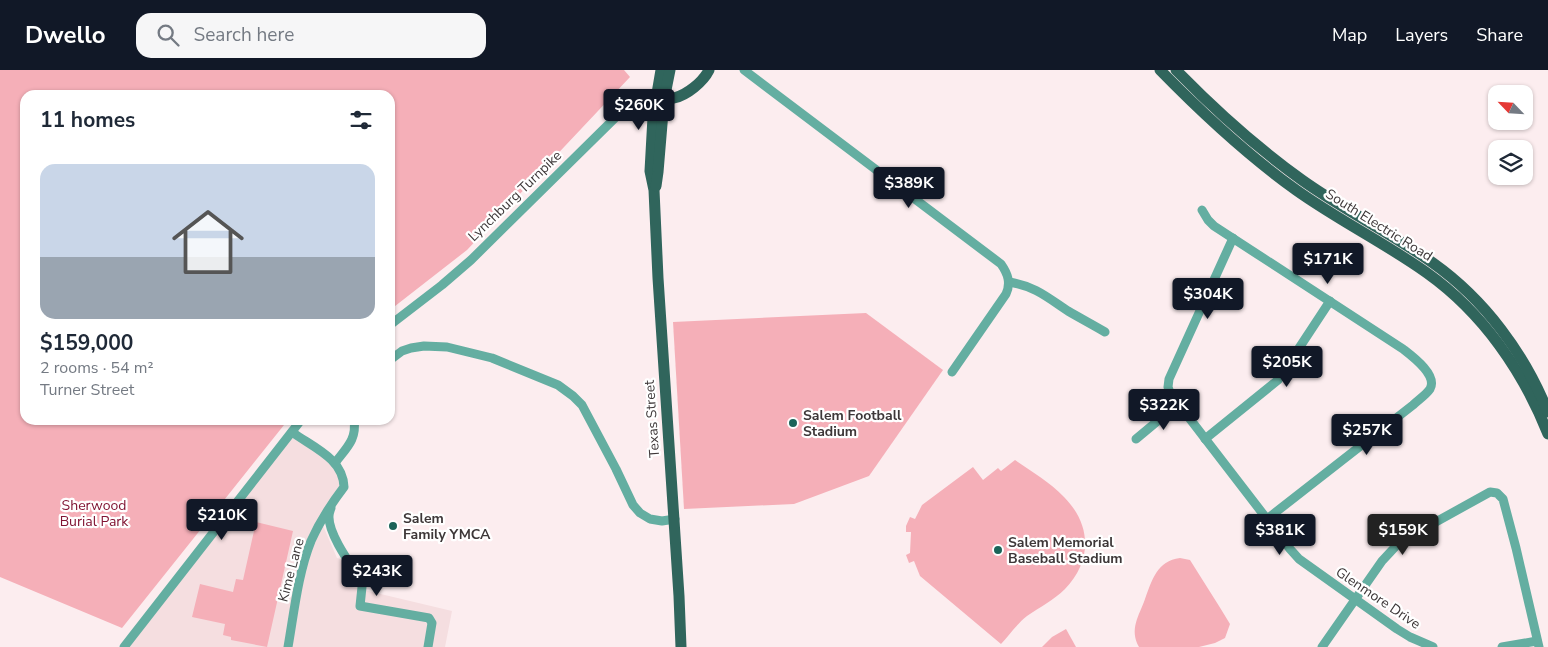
<!DOCTYPE html>
<meta charset="utf-8">
<style>
:root{--surface:#fff;--page:#f6f6f7;--text:#1f2937;--muted:#747a83;--line:#e0e1e3;--accent:#111827}
body{margin:0;font-family:"Nunito Sans",sans-serif;background:var(--page);color:var(--text);height:100vh;display:flex;flex-direction:column;font-size:19px;white-space:nowrap}
*{box-sizing:border-box;margin:0}
p{font-size:16px;color:var(--muted)}
.icon{flex:none;width:28px;height:28px;fill:none;stroke:currentColor;stroke-width:2;stroke-linecap:round;stroke-linejoin:round}
.map{position:relative;flex:1;overflow:hidden}
.panel{position:absolute;left:20px;top:20px;width:375px;height:335px;display:flex;flex-direction:column;background:var(--surface);border-radius:15px;box-shadow:0 1px 4px #0004}
.panel>*{flex:none}
.needle{width:32px;rotate:295deg}
.tools{position:absolute;left:1488px;top:15px;display:grid;gap:10px}
.tools a{display:grid;place-items:center;width:45px;height:45px;border-radius:10px;background:var(--surface);box-shadow:0 1px 4px #0004;font-size:25px}
.price{position:absolute;translate:-50% -42px;padding:0 11px;border-radius:5px;background:var(--accent);color:#fff;font-size:16px;line-height:32px;filter:drop-shadow(0 1px 2px #0008)}
.price::after{content:'';position:absolute;left:50%;top:30px;width:15px;height:11px;margin-left:-8px;background:inherit;clip-path:polygon(0 0,100% 0,50% 100%)}
.price.on{background:#222;color:#fff}
ul{padding:0;list-style:none}
li{display:grid;align-content:center;gap:10px;height:265px;padding:0 20px}
li+li{border-top:1px solid var(--line)}
li span{display:grid;place-items:center;height:155px;border-radius:15px;color:#555}
li>.icon{margin-inline-start:auto}
span .icon{width:90px;height:90px;fill:#fffc;stroke-width:1}
li b{font-size:21px}
h2{display:flex;justify-content:space-between;align-items:center;height:60px;padding:0 20px;font-size:21px}
header{display:flex;align-items:center;gap:30px;box-sizing:border-box;height:70px;padding:0 25px;background:var(--accent);color:#fff}
header strong{font-size:24px}
nav{display:flex;gap:28px;margin-inline-start:auto;font-size:18px}
.search{width:350px;height:45px;background:var(--page);display:flex;align-items:center;gap:12px;box-sizing:border-box;padding:0 18px;border-radius:15px;color:var(--muted);font-size:19px}
.map>svg:first-child{display:block}
</style>
<header>
<strong>Dwello</strong>
<div class="search"><svg class="icon" aria-label="search" viewBox="0 0 24 24"><circle cx="10" cy="10" r="6"/><path d="M15 15l6 6"/></svg>Search here</div>
<nav><a>Map</a><a>Layers</a><a>Share</a></nav>
</header>
<div class="map">
<svg width="1548" height="577" viewBox="0 0 1548 577">
<rect width="100%" height="100%" fill="#fcedef"/>
<polygon fill="#f5dee0" points="292,362 326,385 343,410 321,451 337,488 353,492 347,516 452,541 445,577 124,577"/>
<g fill="#f5afb8">
<polygon points="0,0 624,0 630,7 467,180 390,240 390,25 25,25 25,350 288,350 122,558 0,507"/>
<polygon points="866,243 943,300 869,406 794,434 684,439 673,252"/>
<path d="M 1015,390 C 1032,402 1050,412 1064,427 C 1092,455 1092,491 1065,519 C 1054,530 1040,537 1027,546 C 1018,553 1009,565 1001,574 L 920,506 L 914,491 L 909,493 L 906,485 L 910,483 L 911,462 L 906,462 L 906,456 L 910,447 L 915,449 L 922,435 L 973,397 L 983,410 L 998,398 L 1001,401 Z"/>
<polygon points="256,452 293,461 267,577 231,570 231,567 223,565 225,554 192,547 200,514 233,522 236,509 243,510"/>
<path d="M 1180,488 L 1190,490 C 1203,511 1217,532 1230,554 L 1225,568 L 1215,573 L 1199,577 L 1139,577 C 1129,559 1139,546 1145,529 C 1152,510 1157,491 1180,488 Z"/>
<polygon points="1066,559 1076,577 1042,577 1052,567"/>
</g>
<g fill="none" stroke-linecap="round" stroke-linejoin="round">
<g stroke="#64aea1" stroke-width="9">
<path d="M 744,0 L 1001,194 C 1008,204 1011,213 1006,224 L 952,302"/>
<path d="M 1202,140 L 1208,150 L 1214,156 L 1403,279 C 1412,286 1438,305 1430,319 C 1426,325 1418,330 1413,335 L 1267,449"/>
<polyline points="1233,168 1169,309 1168,317 1170,323 1290,479 1299,489 1397,559 1410,567 1433,577"/>
<path d="M 1009,212 C 1035,216 1047,227 1068,241 C 1080,248 1093,255 1105,262"/>
<polyline points="390,255 442,215 471,190 619,44 635,33 656,30"/>
<polyline points="390,290 402,281 411,278 424,276 447,277 492,288 558,315 573,326 582,335 616,399 633,435 640,443 650,449 662,451 675,449"/>
<polyline points="1136,369 1178,334"/>
<polyline points="1205,369 1278,310 1330,231"/>
<path d="M 335,393 C 346,378 357,370 354,350"/>
<path d="M 331,438 C 330,441 329,443 329,446 C 328,464 351,495 361,510 L 362,517 L 360,536 L 429,548 L 432,553 L 428,577"/>
<polyline points="124,577 301,350"/>
<path d="M 288,577 C 294,543 298,503 311,471 C 320,451 331,434 344,417 C 343,388 312,377 292,362"/>
<polyline points="1322,577 1382,491 1396,476 1405,469 1490,422 1497,423 1503,429 1516,478 1539,577"/>
<polyline points="1502,577 1537,571"/>
</g>
<g stroke="#30655c" stroke-width="11">
<polyline points="661,0 653,47 650,101 654,120 658,208 679,526 681,577"/>
<path d="M 1160,0 C 1202,43 1247,85 1296,120 C 1338,150 1385,173 1427,203 C 1483,243 1523,301 1548,364"/>
<path d="M 1176,0 C 1215,40 1256,77 1302,110 C 1344,140 1391,163 1433,193 C 1485,230 1524,283 1548,342"/>
<path d="M 658,30 C 663,30 669,30 674,28 C 687,25 703,12 709,0"/>
<polyline points="656,116 658,102 664,30 670,0"/>
</g>
</g>
<g fill="#1b6459" stroke="#fff" stroke-width="2">
<circle cx="793" cy="353" r="5"/>
<circle cx="393" cy="456" r="5"/>
<circle cx="998" cy="480" r="5"/>
</g>
<g text-anchor="middle" dominant-baseline="central" stroke-width="4.5" stroke-linejoin="round" paint-order="stroke">
<g font-size="14" fill="#3d3738" stroke="#fff">
<text transform="translate(515 126) rotate(-44)">Lynchburg Turnpike</text>
<text transform="translate(1379 155) rotate(32)">South Electric Road</text>
<text transform="translate(652 349) rotate(-94)">Texas Street</text>
<text transform="translate(291 500) rotate(-75)">Kime Lane</text>
<text transform="translate(1378 528) rotate(34)">Glenmore Drive</text>
</g>
<g font-size="14" font-weight="bold" fill="#3d3738" stroke="#fff" text-anchor="start">
<text x="803" y="345">Salem Football<tspan x="803" dy="16">Stadium</tspan></text>
<text x="403" y="448">Salem<tspan x="403" dy="16">Family YMCA</tspan></text>
<text x="1008" y="472">Salem Memorial<tspan x="1008" dy="16">Baseball Stadium</tspan></text>
</g>
<g font-size="14" fill="#811534" stroke="#fff">
<text x="94" y="435">Sherwood<tspan x="94" dy="16">Burial Park</tspan></text>
</g>
</g>
</svg>
<div class="tools">
<a><svg class="needle" viewBox="-14 -14 28 28"><path d="M0-13l5 13h-10z" fill="#e53935"/><path d="M0 13l5-13h-10z" fill="#747a83"/></svg></a>
<a><svg class="icon" aria-label="layers" viewBox="0 0 24 24"><path d="M12 4l9 5-9 5-9-5zM3 14l9 5 9-5"/></svg></a>
</div>
<b class="price" style="left:639px;top:61px">$260K</b>
<b class="price" style="left:909px;top:139px">$389K</b>
<b class="price" style="left:1328px;top:215px">$171K</b>
<b class="price" style="left:1208px;top:250px">$304K</b>
<b class="price" style="left:1287px;top:318px">$205K</b>
<b class="price" style="left:1164px;top:361px">$322K</b>
<b class="price" style="left:1367px;top:386px">$257K</b>
<b class="price" style="left:222px;top:471px">$210K</b>
<b class="price" style="left:1280px;top:486px">$381K</b>
<b class="price on" style="left:1403px;top:486px">$159K</b>
<b class="price" style="left:377px;top:527px">$243K</b>
<section class="panel">
<h2>11 homes<svg class="icon" aria-label="filters" viewBox="0 0 24 24"><path d="M4 7h16M4 17h16"/><circle cx="9" cy="7" r="2"/><circle cx="15" cy="17" r="2"/></svg></h2>
<ul>
<li><span style="background:linear-gradient(#c9d6e8 60%,#9aa5b1 0)"><svg class="icon" aria-label="home" viewBox="0 0 24 24"><path d="M3 11l9-7 9 7M6 9v11h12V9"/></svg></span><div><b>$159,000</b><p>2 rooms · 54 m²</p><p>Turner Street</p></div></li>
</ul>
</section>
</div>
